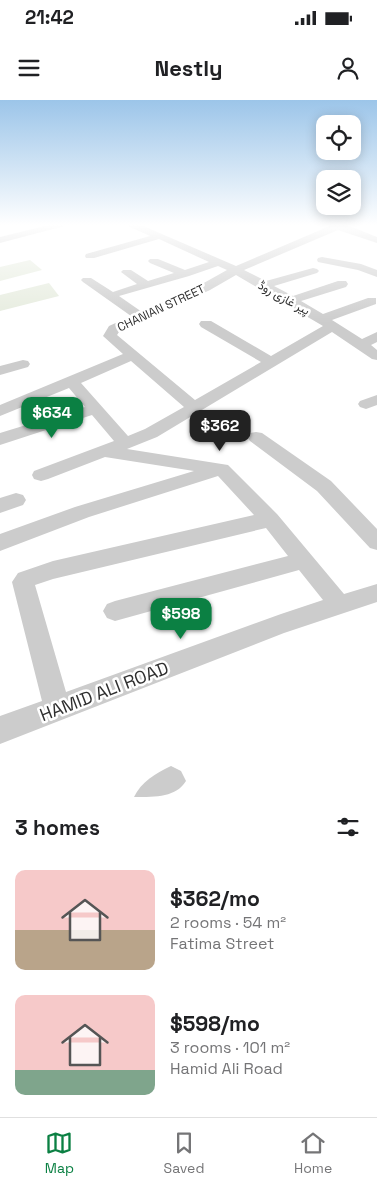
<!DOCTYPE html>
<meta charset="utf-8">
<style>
:root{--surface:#fff;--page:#f6f6f6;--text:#202124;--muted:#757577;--line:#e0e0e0;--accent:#0b8043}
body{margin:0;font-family:"Space Grotesk",Vazirmatn,sans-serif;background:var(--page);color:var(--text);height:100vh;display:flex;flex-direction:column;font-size:19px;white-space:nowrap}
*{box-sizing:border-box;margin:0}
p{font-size:16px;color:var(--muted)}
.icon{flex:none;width:28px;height:28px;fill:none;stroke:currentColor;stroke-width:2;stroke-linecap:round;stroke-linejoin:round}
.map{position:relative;height:697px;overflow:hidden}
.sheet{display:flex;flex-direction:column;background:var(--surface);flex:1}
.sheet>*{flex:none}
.controls{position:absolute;left:316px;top:15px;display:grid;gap:10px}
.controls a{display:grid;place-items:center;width:45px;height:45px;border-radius:10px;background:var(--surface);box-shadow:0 2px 12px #0003;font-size:25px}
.price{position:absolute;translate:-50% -42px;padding:0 11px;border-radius:10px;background:var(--accent);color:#fff;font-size:16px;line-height:32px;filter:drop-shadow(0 1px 2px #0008)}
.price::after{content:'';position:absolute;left:50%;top:30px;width:15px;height:11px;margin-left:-8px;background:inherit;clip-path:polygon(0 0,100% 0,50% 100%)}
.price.active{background:#222;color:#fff}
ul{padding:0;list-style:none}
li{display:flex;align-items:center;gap:15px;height:125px;padding:0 15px}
li span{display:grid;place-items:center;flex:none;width:140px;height:100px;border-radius:10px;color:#555}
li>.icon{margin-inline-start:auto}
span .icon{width:60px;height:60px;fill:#fffc;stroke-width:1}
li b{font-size:21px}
h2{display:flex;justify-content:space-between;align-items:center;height:60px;padding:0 15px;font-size:21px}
.status{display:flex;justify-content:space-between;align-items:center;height:35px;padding:0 25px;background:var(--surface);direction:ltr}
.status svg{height:14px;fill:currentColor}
header{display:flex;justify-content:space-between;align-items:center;height:65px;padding:0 15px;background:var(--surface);font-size:22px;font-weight:600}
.dock{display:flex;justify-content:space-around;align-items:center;height:70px;border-top:1px solid var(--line);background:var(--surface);font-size:14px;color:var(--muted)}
.dock a{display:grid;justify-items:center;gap:2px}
.dock .active{color:var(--accent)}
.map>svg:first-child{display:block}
</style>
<div class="status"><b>21:42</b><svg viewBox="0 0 49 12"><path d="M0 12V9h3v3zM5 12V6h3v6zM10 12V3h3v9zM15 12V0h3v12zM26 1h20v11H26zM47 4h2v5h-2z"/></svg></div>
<header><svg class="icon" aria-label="menu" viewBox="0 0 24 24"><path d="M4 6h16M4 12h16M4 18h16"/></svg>Nestly<svg class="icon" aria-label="person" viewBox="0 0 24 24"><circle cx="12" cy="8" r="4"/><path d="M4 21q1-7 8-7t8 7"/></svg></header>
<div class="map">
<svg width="377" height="697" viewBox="0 0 377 697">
<rect width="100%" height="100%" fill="#fff"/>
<g fill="#e5ebdd">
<polygon points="30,160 42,170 0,181 0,167"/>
<polygon points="49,183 59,196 0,211 0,195"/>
</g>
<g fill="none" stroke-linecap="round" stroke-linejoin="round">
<g fill="#ccc" fill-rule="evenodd">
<polygon points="49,125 68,125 0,143 0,137"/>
<path d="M 126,125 L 141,125 L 236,166 L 332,125 L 347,125 L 377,137 L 377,143 L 338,130 L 244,170 L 266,181 L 313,168 L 317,169 L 319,171 L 317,173 L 274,186 L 293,196 L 338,181 L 346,181 L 348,184 L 346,187 L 301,201 L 323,214 L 368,198 L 376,198 L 376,204 L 332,220 L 362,239 L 377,232 L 377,242 L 371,245 L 377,250 L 377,260 L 372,259 L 332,232 L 157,337 L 127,349 L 228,365 L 277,414 L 344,494 L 377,484 L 377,502 L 284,533 L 0,644 L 0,616 L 42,601 L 12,482 L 18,473 L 53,461 L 254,415 L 218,376 L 89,417 L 0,451 L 0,434 L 75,407 L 194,371 L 105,357 L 48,379 L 41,381 L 34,379 L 32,375 L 34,371 L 114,341 L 92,315 L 0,345 L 0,333 L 85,307 L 69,288 L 0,316 L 0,305 L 123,254 L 103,236 L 109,226 L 131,216 L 83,182 L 81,180 L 83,178 L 91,178 L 113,192 L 137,184 L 121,172 L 123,170 L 131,170 L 148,181 L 174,173 L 150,163 L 148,161 L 150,159 L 158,159 L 185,170 L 209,162 L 159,139 L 94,158 L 86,158 L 85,156 L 86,154 L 150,136 ZM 218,166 L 227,170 L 202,184 L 142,212 L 119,196 L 189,176 ZM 236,175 L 323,226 L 271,256 L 211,221 L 201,221 L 199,224 L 201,227 L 261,262 L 195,300 L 117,235 L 119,232 L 210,190 ZM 131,261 L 184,307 L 145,329 L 128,336 L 81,283 ZM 266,428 L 288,456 L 115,501 L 107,504 L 103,511 L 107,518 L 115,521 L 299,470 L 323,500 L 281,514 L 66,592 L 35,485 L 53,479 Z"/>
<polygon points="322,157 361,164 377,170 377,177 358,170 318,162 317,160 318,158"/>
<polygon points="23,260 28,261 30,264 28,267 0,275 0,266"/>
<polygon points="377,295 377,305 366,309 360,307 358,304 360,301"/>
<polygon points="256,332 262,333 331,381 377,429 377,450 370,448 317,391 250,341 247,337 250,333"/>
<polygon points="16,393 23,395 26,400 23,405 0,413 0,398"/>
<path d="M 171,666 L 181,671 L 186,681 C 176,697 157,697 134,697 C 141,682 156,673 171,666 Z"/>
</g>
</g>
<linearGradient id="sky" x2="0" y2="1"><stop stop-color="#9cc5e9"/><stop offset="0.56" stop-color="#fff"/><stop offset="1" stop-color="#fff" stop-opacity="0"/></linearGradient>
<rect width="377" height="223" fill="url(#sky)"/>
<g text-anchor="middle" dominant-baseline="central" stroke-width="5" stroke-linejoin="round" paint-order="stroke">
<g font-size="12" fill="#2f2f2f" stroke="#fff">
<text transform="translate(284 198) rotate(29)">پیر غازی روڈ</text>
<text transform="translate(161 208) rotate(-25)">CHANIAN STREET</text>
</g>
<g font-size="18" fill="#2f2f2f" stroke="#fff">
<text transform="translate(104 591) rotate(-21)">HAMID ALI ROAD</text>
</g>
</g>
</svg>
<div class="controls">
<a><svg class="icon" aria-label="locate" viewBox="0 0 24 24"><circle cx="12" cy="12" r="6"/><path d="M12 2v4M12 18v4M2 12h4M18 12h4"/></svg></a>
<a><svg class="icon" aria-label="layers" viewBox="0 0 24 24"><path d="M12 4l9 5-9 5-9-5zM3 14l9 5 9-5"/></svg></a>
</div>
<b class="price" style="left:52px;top:339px">$634</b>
<b class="price active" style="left:220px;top:352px">$362</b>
<b class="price" style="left:181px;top:540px">$598</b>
</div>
<section class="sheet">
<h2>3 homes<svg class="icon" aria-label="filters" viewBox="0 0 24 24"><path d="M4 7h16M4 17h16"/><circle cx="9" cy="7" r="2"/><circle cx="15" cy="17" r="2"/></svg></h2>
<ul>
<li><span style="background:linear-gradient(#f6c9c9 60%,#b9a48a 0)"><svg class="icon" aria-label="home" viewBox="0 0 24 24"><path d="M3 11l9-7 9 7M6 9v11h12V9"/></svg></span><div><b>$362/mo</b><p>2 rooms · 54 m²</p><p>Fatima Street</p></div></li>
<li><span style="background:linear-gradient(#f6c9c9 75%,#7fa58c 0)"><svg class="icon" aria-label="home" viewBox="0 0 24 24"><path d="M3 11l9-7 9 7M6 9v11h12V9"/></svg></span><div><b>$598/mo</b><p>3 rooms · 101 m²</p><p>Hamid Ali Road</p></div></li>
</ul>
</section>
<nav class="dock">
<a class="active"><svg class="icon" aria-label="map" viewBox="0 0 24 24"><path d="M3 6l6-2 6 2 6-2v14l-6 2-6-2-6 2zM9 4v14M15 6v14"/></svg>Map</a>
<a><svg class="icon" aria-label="saved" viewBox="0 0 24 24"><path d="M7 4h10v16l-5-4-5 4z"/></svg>Saved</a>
<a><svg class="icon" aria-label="home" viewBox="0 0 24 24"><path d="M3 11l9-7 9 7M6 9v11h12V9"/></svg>Home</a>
</nav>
